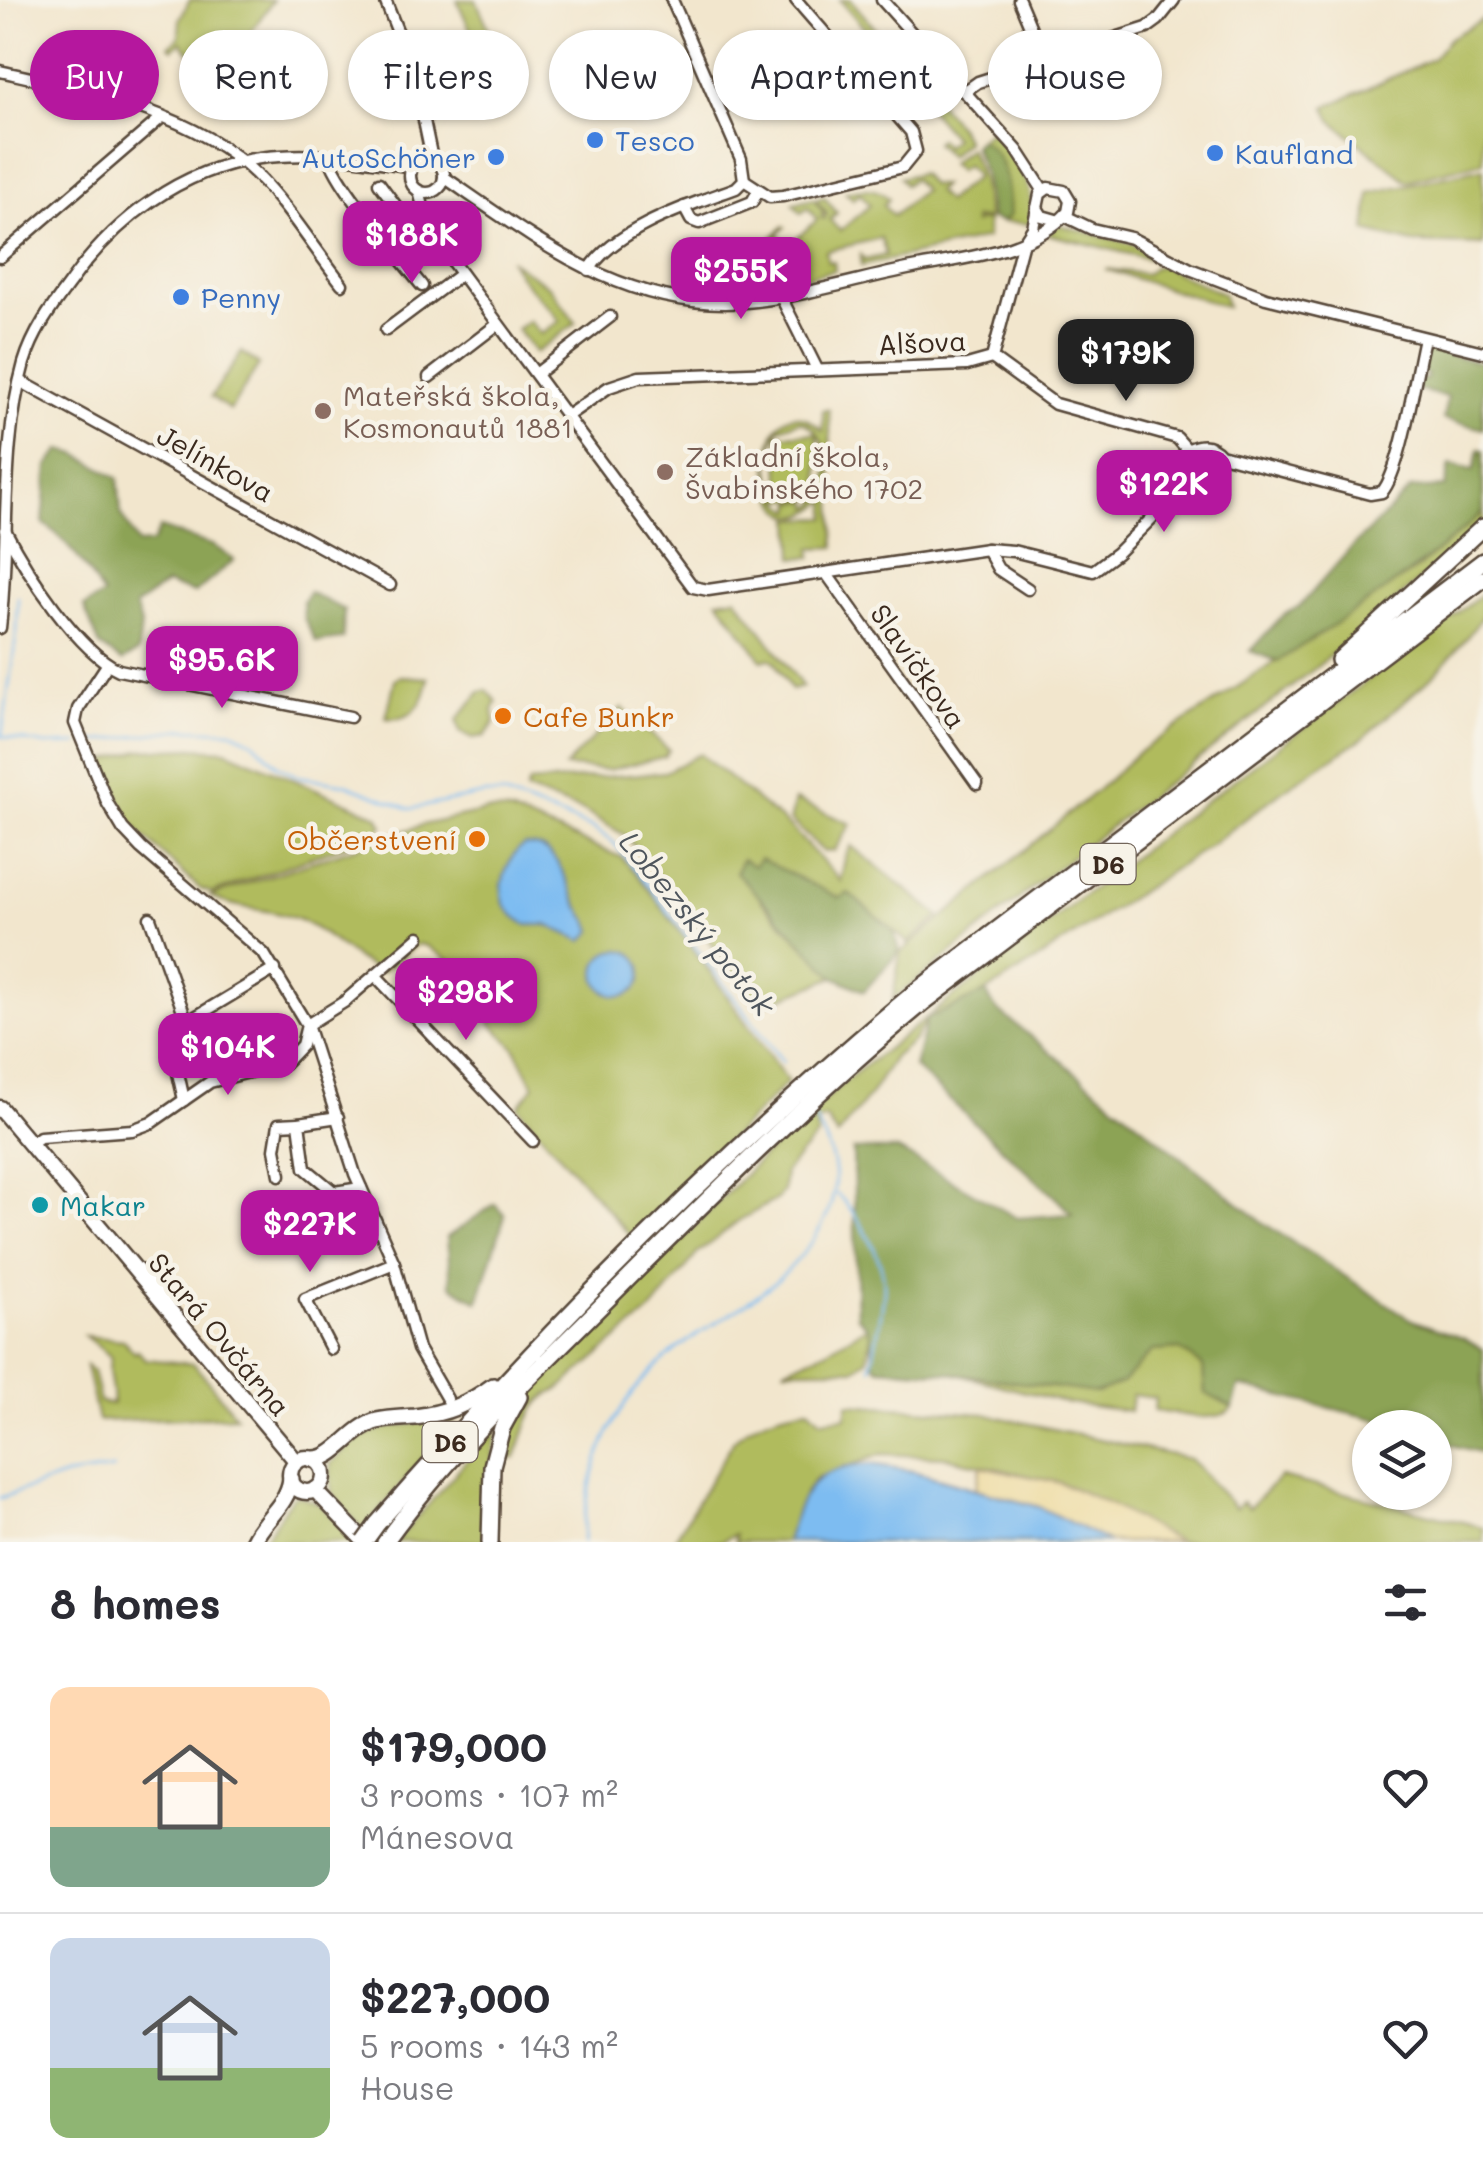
<!DOCTYPE html>
<meta charset="utf-8">
<style>
:root{--surface:#fff;--page:#f7f7f7;--text:#2b2b33;--muted:#7c7c81;--line:#e1e1e2;--accent:#b5179e}
body{margin:0;font-family:Mali,sans-serif;background:var(--page);color:var(--text);height:100vh;display:flex;flex-direction:column;font-size:38px;white-space:nowrap}
*{box-sizing:border-box;margin:0}
p{font-size:32px;color:var(--muted)}
.icon{flex:none;width:55px;height:55px;fill:none;stroke:currentColor;stroke-width:2;stroke-linecap:round;stroke-linejoin:round}
.map{position:relative;height:1542px;overflow:hidden}
.sheet{display:flex;flex-direction:column;background:var(--surface);flex:1}
.sheet>*{flex:none}
.guide{position:absolute;left:30px;top:30px;width:1425px;height:90px;display:flex;gap:20px}
.buttons{position:absolute;left:1352px;top:1410px;display:grid;gap:20px}
.buttons a{display:grid;place-items:center;width:100px;height:100px;border-radius:50%;background:var(--surface);box-shadow:0 2px 8px #0004;font-size:50px}
.price{position:absolute;translate:-50% -85px;padding:0 22px;border-radius:20px;background:var(--accent);color:#fff;font-size:32px;line-height:65px;filter:drop-shadow(0 2px 5px #0008)}
.price::after{content:'';position:absolute;left:50%;top:60px;width:30px;height:22px;margin-left:-15px;background:inherit;clip-path:polygon(0 0,100% 0,50% 100%)}
.price.current{background:#222;color:#fff}
ul{padding:0;list-style:none}
li{display:flex;align-items:center;gap:30px;height:250px;padding:0 50px}
li+li{border-top:2px solid var(--line)}
li span{display:grid;place-items:center;flex:none;width:280px;height:200px;border-radius:20px;color:#555}
li>.icon{margin-inline-start:auto}
span .icon{width:120px;height:120px;fill:#fffc;stroke-width:1}
li b{font-size:42px}
h2{display:flex;justify-content:space-between;align-items:center;height:120px;padding:0 50px;font-size:42px}
.pill{padding:0 35px;border-radius:45px;background:var(--surface);box-shadow:0 2px 8px #0004;font-size:35px;line-height:90px}
.pill.current{background:var(--accent);color:#fff}
.map>svg:first-child{display:block}
</style>
<div class="map">
<svg width="1483" height="1542" viewBox="0 0 1483 1542">
<rect width="100%" height="100%" fill="#f7f3e8"/>
<filter id="ink" filterUnits="userSpaceOnUse"><feTurbulence type="fractalNoise" baseFrequency=".01" numOctaves="2"/><feDisplacementMap in="SourceGraphic" scale="20" xChannelSelector="R" yChannelSelector="G"/><feConvolveMatrix kernelMatrix="1 2 1 2 8 2 1 2 1" color-interpolation-filters="sRGB"/></filter>
<filter id="wash" filterUnits="userSpaceOnUse"><feTurbulence type="fractalNoise" baseFrequency=".0048" numOctaves="4" result="noise"/><feDisplacementMap in="SourceGraphic" scale="40" xChannelSelector="R" yChannelSelector="G"/><feGaussianBlur stdDeviation="2.25" result="paint"/><feColorMatrix in="noise" values="0 0 0 0 0 0 0 0 0 0 0 0 0 0 0 0 0 1.4 0 .05"/><feComposite in="paint" operator="in"/></filter>
<g filter="url(#wash)">
<rect width="100%" height="100%" fill="#f2e6cd"/>
<g fill="#b0bb5d" stroke="#76723e" stroke-width="2.5" fill-rule="evenodd">
<path d="M 190,0 L 273,0 L 232,60 L 227,57 C 208,65 193,59 181,42 L 173,49 L 169,46 L 179,37 L 180,18 Z"/>
<polygon points="457,0 476,0 501,56 485,63"/>
<polygon points="840,0 851,0 959,127 966,141 949,156 935,143 939,139 945,146 954,138 928,108 931,105"/>
<polygon points="1483,19 1483,162 1407,181 1332,121 1326,107 1432,59 1450,38"/>
<path d="M 991,130 C 1018,160 1035,181 1032,224 L 1003,222 L 1010,215 C 1008,184 1007,157 979,139 Z"/>
<path d="M 969,148 L 981,177 L 988,219 L 974,218 L 974,225 L 976,221 L 987,221 L 987,238 L 861,266 L 861,255 L 865,260 L 886,255 L 881,238 L 826,251 L 828,262 L 834,262 L 835,270 L 795,280 L 778,260 L 772,238 L 783,226 L 785,227 L 778,234 L 788,246 L 817,220 L 808,208 L 801,213 L 793,204 L 813,199 L 824,213 L 821,217 L 824,219 L 827,213 L 815,199 L 824,197 L 837,213 L 830,220 L 840,231 L 870,205 L 860,193 L 853,199 L 846,192 C 863,188 876,186 889,199 L 883,205 L 893,216 L 923,190 L 913,179 L 905,185 L 900,178 L 920,173 L 931,185 L 942,185 L 936,191 L 946,202 L 976,177 L 966,165 L 958,171 L 950,163 Z"/>
<polygon points="1483,168 1483,245 1413,243 1366,231 1370,193"/>
<polygon points="1060,225 1132,244 1158,261 1043,233"/>
<path d="M 511,261 L 550,287 L 576,323 L 535,353 L 517,329 L 529,321 L 541,334 L 560,321 C 545,301 520,282 511,261 Z"/>
<polygon points="1162,266 1223,294 1226,307 1105,269 1146,274 1154,267"/>
<polygon points="242,352 259,365 230,410 211,397"/>
<path d="M 823,410 L 829,410 L 835,547 L 812,548 L 812,557 L 794,558 L 792,519 L 827,518 L 827,499 C 750,576 749,359 823,431 ZM 800,421 C 833,430 836,494 810,508 L 810,501 L 794,502 L 793,510 C 767,499 763,449 780,428 Z"/>
<polygon points="817,433 820,498 781,500 778,435"/>
<path d="M 1483,512 L 1483,522 C 1353,647 1207,751 1065,862 C 1007,907 951,955 893,999 L 900,953 L 1100,788 L 1136,754 L 1419,567 Z"/>
<path d="M 1483,594 L 1483,616 L 1465,640 L 1435,674 L 1364,737 L 1282,791 L 1211,845 L 1035,961 L 972,1001 L 927,1019 L 913,1041 L 894,1057 L 870,1095 L 837,1136 L 826,1118 L 815,1122 L 818,1135 L 785,1172 L 783,1191 L 777,1199 L 738,1221 L 697,1254 L 653,1309 L 557,1391 C 527,1400 527,1434 515,1458 L 505,1459 L 502,1454 L 509,1426 L 532,1391 L 758,1161 L 844,1082 L 1195,809 Z"/>
<polygon points="736,597 803,687 791,690 774,661 768,658 762,660 718,600"/>
<path d="M 401,676 L 428,678 C 426,703 412,722 386,718 L 395,680 Z"/>
<polygon points="487,690 497,702 493,710 495,722 485,736 473,738 460,732 457,720 480,692"/>
<polygon points="622,708 669,750 664,757 608,770 565,767"/>
<polygon points="192,748 226,750 378,816 383,826 371,836 212,893 200,889 130,824 103,761 140,750"/>
<polygon points="700,754 790,827 841,881 845,857 851,846 940,916 908,943 885,923 760,859 761,901 834,977 761,1006 626,836 583,811 526,791 529,783 665,772"/>
<polygon points="795,800 851,824 834,851 824,852 790,820"/>
<path d="M 487,811 L 510,812 L 621,857 L 637,874 L 705,965 L 788,1082 L 631,1237 L 518,1107 L 534,1086 L 515,1048 L 490,1022 L 501,1012 L 485,985 L 427,946 L 418,944 L 382,972 C 360,966 329,933 302,921 C 273,908 237,911 210,896 L 422,825 Z"/>
<polygon points="868,1326 871,1334 867,1360 854,1369 784,1369 826,1351"/>
<path d="M 85,1336 L 123,1340 L 135,1353 L 138,1351 L 145,1359 L 194,1364 L 236,1416 L 98,1421 L 86,1366 L 93,1371 L 100,1402 L 112,1404 C 115,1387 105,1373 111,1357 Z"/>
<path d="M 1179,1349 L 1203,1366 L 1205,1393 L 1233,1408 C 1218,1425 1176,1413 1154,1411 L 1155,1398 L 1132,1395 L 1130,1411 L 1068,1403 L 952,1373 L 1096,1393 L 1122,1383 L 1152,1351 Z"/>
<path d="M 848,1404 L 985,1414 L 1190,1459 L 1235,1508 L 1242,1502 L 1249,1508 L 1280,1477 L 1483,1527 L 1483,1542 L 1179,1542 L 1105,1502 L 1061,1483 L 946,1457 L 882,1454 L 816,1478 L 805,1493 L 786,1542 L 735,1542 L 735,1535 L 719,1542 L 673,1542 L 734,1440 C 755,1419 780,1412 809,1408 L 821,1420 L 846,1417 Z"/>
<path d="M 459,1415 L 363,1531 L 331,1491 L 330,1464 C 378,1414 400,1432 459,1415 Z"/>
<polygon points="497,1425 483,1542 396,1542"/>
<polygon points="298,1495 320,1504 355,1542 262,1542 292,1497"/>
</g>
<g fill="#8ca354" stroke="#646639" stroke-width="2.5">
<path d="M 979,139 C 1006,154 1008,186 1010,215 L 1003,222 L 991,219 L 984,174 L 973,145 Z"/>
<polygon points="1424,349 1483,363 1483,429 1443,419 1447,397 1418,390 1418,378 1426,380 1428,375 1421,372"/>
<path d="M 1479,449 L 1483,450 L 1483,512 C 1420,570 1350,615 1278,661 L 1250,651 L 1283,615 L 1300,606 L 1351,548 L 1411,489 L 1445,487 L 1450,465 L 1474,470 Z"/>
<path d="M 61,450 L 77,454 L 118,478 L 121,514 L 138,544 L 152,543 L 160,528 L 214,546 L 234,560 L 195,593 L 166,584 L 135,606 L 141,625 L 138,652 L 122,661 L 100,646 L 84,607 L 103,595 C 88,570 67,539 43,523 L 48,466 Z"/>
<polygon points="309,592 344,610 343,639 316,642 304,618 303,602"/>
<polygon points="742,859 754,866 760,859 840,898 848,893 893,930 900,951 864,991 834,977 736,872"/>
<path d="M 986,992 L 995,1008 L 1262,1222 L 1412,1320 L 1465,1339 L 1483,1350 L 1483,1453 L 1435,1441 L 1435,1428 L 1397,1427 L 1396,1424 L 1239,1386 L 1233,1408 L 1205,1393 L 1203,1366 L 1179,1349 L 1152,1351 L 1122,1383 L 1096,1393 L 952,1373 L 879,1368 L 873,1363 C 872,1343 874,1330 857,1317 L 853,1150 L 898,1150 L 1017,1218 L 1073,1214 L 914,1067 L 927,1019 Z"/>
<polygon points="495,1204 505,1215 478,1302 451,1285 447,1237"/>
</g>
<polygon fill="#eeda9e" stroke="#94825e" stroke-width="2.5" points="981,1466 1061,1483 1105,1502 1179,1542 1109,1542 1039,1507 976,1489"/>
<g fill="#7dbcf1" stroke="#5c7388" stroke-width="2.5">
<path d="M 524,845 C 562,844 565,885 581,910 C 586,919 591,921 593,931 L 583,941 L 547,925 L 527,925 C 518,919 509,913 504,903 C 497,886 509,854 524,845 Z"/>
<circle cx="619" cy="973" r="23"/>
<path d="M 871,1464 L 912,1471 L 1039,1507 L 1109,1542 L 786,1542 C 803,1488 811,1469 871,1464 Z"/>
</g>
<g fill="none" stroke-linecap="round" stroke-linejoin="round">
<g stroke="#7dbcf1" stroke-width="2.5">
<polyline points="2,735 17,630 18,597"/>
<polyline points="0,736 46,745 78,744"/>
<polyline points="86,743 185,729 231,731 253,741 278,766 297,776 345,784 410,809 486,794 503,795 593,828 614,843 639,873 783,1062"/>
<path d="M 837,1194 C 858,1214 886,1261 884,1290 C 882,1316 875,1343 871,1368"/>
<polyline points="0,1498 66,1476 113,1469"/>
<path d="M 583,1542 C 585,1485 602,1430 639,1385 C 695,1317 776,1309 822,1225 C 844,1185 835,1154 814,1117"/>
</g>
</g>
</g>
<g filter="url(#ink)">
<g fill="none" stroke-linecap="round" stroke-linejoin="round">
<g stroke="#564638" stroke-width="15">
<g id="minor">
<polyline points="385,0 414,73 432,159"/>
<polyline points="882,0 1017,150 1043,190"/>
<polyline points="1019,0 1045,62"/>
<path d="M 0,71 C 83,90 194,112 256,174 C 288,206 314,248 342,284"/>
<polyline points="964,92 978,82 1147,28 1158,20 1174,0"/>
<path d="M 330,157 C 332,179 404,263 422,286"/>
<circle cx="427" cy="176" r="17"/>
<path d="M 444,177 C 540,243 633,316 756,301 C 809,295 861,278 913,268 C 966,257 1030,253 1068,212 L 1070,201 L 1064,191 L 1048,188 L 1040,194 L 1037,208 L 1042,216 L 1056,220"/>
<polyline points="744,180 770,197 783,196 903,167 916,151 911,132 796,0"/>
<polyline points="379,183 404,217 427,222"/>
<polyline points="419,191 427,222 437,241 693,587 708,590 987,549 1013,551 1093,571 1117,553 1189,481 1194,468 1192,455 1177,438 1055,404 992,358"/>
<polyline points="684,207 691,220 699,223 752,202 758,191"/>
<polyline points="1065,216 1092,229 1131,238 1190,269 1266,298 1483,352"/>
<polyline points="0,257 161,118"/>
<path d="M 589,270 C 616,228 690,205 736,188 L 744,180 L 741,159 L 672,0"/>
<polyline points="781,297 817,369"/>
<polyline points="386,330 461,274"/>
<polyline points="992,358 1022,245 1033,228 1037,208"/>
<polyline points="536,374 610,317"/>
<polyline points="429,377 498,324"/>
<polyline points="20,381 390,585"/>
<polyline points="567,416 609,387 639,377 967,365 992,358"/>
<path d="M 1189,449 C 1202,443 1212,444 1221,455 L 1370,494 L 1382,492 C 1401,471 1416,371 1424,338"/>
<path d="M 5,530 C 26,571 78,651 119,670 L 350,717"/>
<polyline points="987,549 998,569 1028,589"/>
<polyline points="826,573 977,784"/>
<path d="M 0,628 C 10,539 0,449 24,363 C 33,333 51,308 69,284 C 114,220 180,169 260,158 C 310,151 363,159 412,167"/>
<polyline points="107,665 78,709 75,723 108,804 123,829 141,848 264,954 307,1025 355,1174 394,1263 418,1349 447,1399"/>
<polyline points="150,918 187,1022 170,1037 184,1100"/>
<polyline points="375,975 533,1141"/>
<polyline points="187,1022 275,969"/>
<polyline points="338,1117 299,1123 305,1168 334,1192 361,1188"/>
<polyline points="30,1144 40,1137 132,1130 151,1123 210,1082 285,1063 302,1045 307,1025 344,1002 419,937"/>
<polyline points="280,1175 275,1149 279,1124 299,1123"/>
<polyline points="331,1349 305,1299 394,1263"/>
</g>
</g>
<g stroke="#564638" stroke-width="19">
<g id="major">
<polyline points="0,1108 297,1462"/>
<circle cx="307" cy="1475" r="17"/>
<polyline points="315,1490 365,1542"/>
</g>
</g>
<g stroke="#564638" stroke-width="20">
<g id="highway">
<polyline points="1339,660 1483,527"/>
<path d="M 312,1459 C 335,1461 351,1428 377,1421 C 389,1418 403,1418 415,1417 C 446,1413 469,1404 493,1386"/>
<path d="M 377,1524 C 543,1334 721,1153 915,992 L 1483,561"/>
<path d="M 253,1542 C 264,1518 287,1506 291,1479"/>
<path d="M 385,1542 C 448,1454 530,1377 607,1300 C 710,1197 811,1095 924,1002 L 1483,579"/>
<polyline points="490,1542 492,1466 502,1428 519,1397"/>
</g>
</g>
<use href="#minor" stroke="#fff" stroke-width="10"/>
<use href="#major" stroke="#fff" stroke-width="14"/>
<use href="#highway" stroke="#fff" stroke-width="15"/>
<g stroke="#564638" stroke-width="20" stroke-linecap="butt">
<polyline id="highway-bridge" points="364,1542 377,1524"/>
</g>
<use href="#highway-bridge" stroke="#fff" stroke-width="15"/>
</g>
</g>
<g fill="#3f7fe0" stroke="#f7f3e8" stroke-width="4">
<circle cx="595" cy="140" r="10"/>
<circle cx="1215" cy="153" r="10"/>
<circle cx="496" cy="157" r="10"/>
<circle cx="181" cy="297" r="10"/>
</g>
<g fill="#8d6e63" stroke="#f7f3e8" stroke-width="4">
<circle cx="323" cy="411" r="10"/>
<circle cx="665" cy="472" r="10"/>
</g>
<g fill="#e8710a" stroke="#f7f3e8" stroke-width="4">
<circle cx="503" cy="716" r="10"/>
<circle cx="477" cy="839" r="10"/>
</g>
<circle fill="#0f9aa8" stroke="#f7f3e8" stroke-width="4" cx="40" cy="1205" r="10"/>
<g text-anchor="middle" dominant-baseline="central" stroke-width="9" stroke-linejoin="round" paint-order="stroke">
<g fill="#f7f3e8" stroke="#73665b" stroke-width="2.5">
<rect x="1080.5" y="844" width="55" height="40" rx="8"/>
<rect x="422.5" y="1422" width="55" height="40" rx="8"/>
</g>
<g font-size="25" font-weight="bold" fill="#3b2a1e">
<text x="1108" y="864">D6</text>
<text x="450" y="1442">D6</text>
</g>
<g font-size="28" fill="#366cbe" stroke="#f7f3e8" text-anchor="start">
<text x="615" y="140">Tesco</text>
<text x="1235" y="153">Kaufland</text>
<text x="476" y="157" text-anchor="end">AutoSchöner</text>
<text x="201" y="297">Penny</text>
</g>
<g font-size="28" fill="#3b2a1e" stroke="#f7f3e8">
<text transform="translate(922 342) rotate(-3)">Alšova</text>
<text transform="translate(216 463) rotate(29)">Jelínkova</text>
<text transform="translate(919 666) rotate(55)">Slavíčkova</text>
<text transform="translate(220 1334) rotate(50)">Stará Ovčárna</text>
</g>
<g font-size="28" fill="#785e54" stroke="#f7f3e8" text-anchor="start">
<text x="343" y="395">Mateřská škola,<tspan x="343" dy="32">Kosmonautů 1881</tspan></text>
<text x="685" y="456">Základní škola,<tspan x="685" dy="32">Švabinského 1702</tspan></text>
</g>
<g font-size="28" fill="#c56008" stroke="#f7f3e8" text-anchor="start">
<text x="523" y="716">Cafe Bunkr</text>
<text x="457" y="839" text-anchor="end">Občerstvení</text>
</g>
<g font-size="28" fill="#0d838f" stroke="#f7f3e8" text-anchor="start">
<text x="60" y="1205">Makar</text>
</g>
<g font-size="30" font-style="italic" fill="#4f565d" stroke="#f7f3e8">
<text transform="translate(698 923) rotate(51)">Lobezský potok</text>
</g>
</g>
</svg>
<div class="buttons">
<a><svg class="icon" aria-label="layers" viewBox="0 0 24 24"><path d="M12 4l9 5-9 5-9-5zM3 14l9 5 9-5"/></svg></a>
</div>
<b class="price" style="left:412px;top:286px">$188K</b>
<b class="price" style="left:741px;top:322px">$255K</b>
<b class="price current" style="left:1126px;top:404px">$179K</b>
<b class="price" style="left:1164px;top:535px">$122K</b>
<b class="price" style="left:222px;top:711px">$95.6K</b>
<b class="price" style="left:466px;top:1043px">$298K</b>
<b class="price" style="left:228px;top:1098px">$104K</b>
<b class="price" style="left:310px;top:1275px">$227K</b>
<div class="guide">
<a class="pill current">Buy</a>
<a class="pill">Rent</a>
<a class="pill">Filters</a>
<a class="pill">New</a>
<a class="pill">Apartment</a>
<a class="pill">House</a>
</div>
</div>
<section class="sheet">
<h2>8 homes<svg class="icon" aria-label="filters" viewBox="0 0 24 24"><path d="M4 7h16M4 17h16"/><circle cx="9" cy="7" r="2"/><circle cx="15" cy="17" r="2"/></svg></h2>
<ul>
<li><span style="background:linear-gradient(#ffd9b3 70%,#7fa58c 0)"><svg class="icon" aria-label="home" viewBox="0 0 24 24"><path d="M3 11l9-7 9 7M6 9v11h12V9"/></svg></span><div><b>$179,000</b><p>3 rooms · 107 m²</p><p>Mánesova</p></div><svg class="icon" aria-label="heart" viewBox="0 0 24 24"><path d="M12 20l-8-8c-3-5 5-10 8-4 3-6 11-1 8 4z"/></svg></li>
<li><span style="background:linear-gradient(#c9d6e8 65%,#8fb573 0)"><svg class="icon" aria-label="home" viewBox="0 0 24 24"><path d="M3 11l9-7 9 7M6 9v11h12V9"/></svg></span><div><b>$227,000</b><p>5 rooms · 143 m²</p><p>House</p></div><svg class="icon" aria-label="heart" viewBox="0 0 24 24"><path d="M12 20l-8-8c-3-5 5-10 8-4 3-6 11-1 8 4z"/></svg></li>
</ul>
</section>
